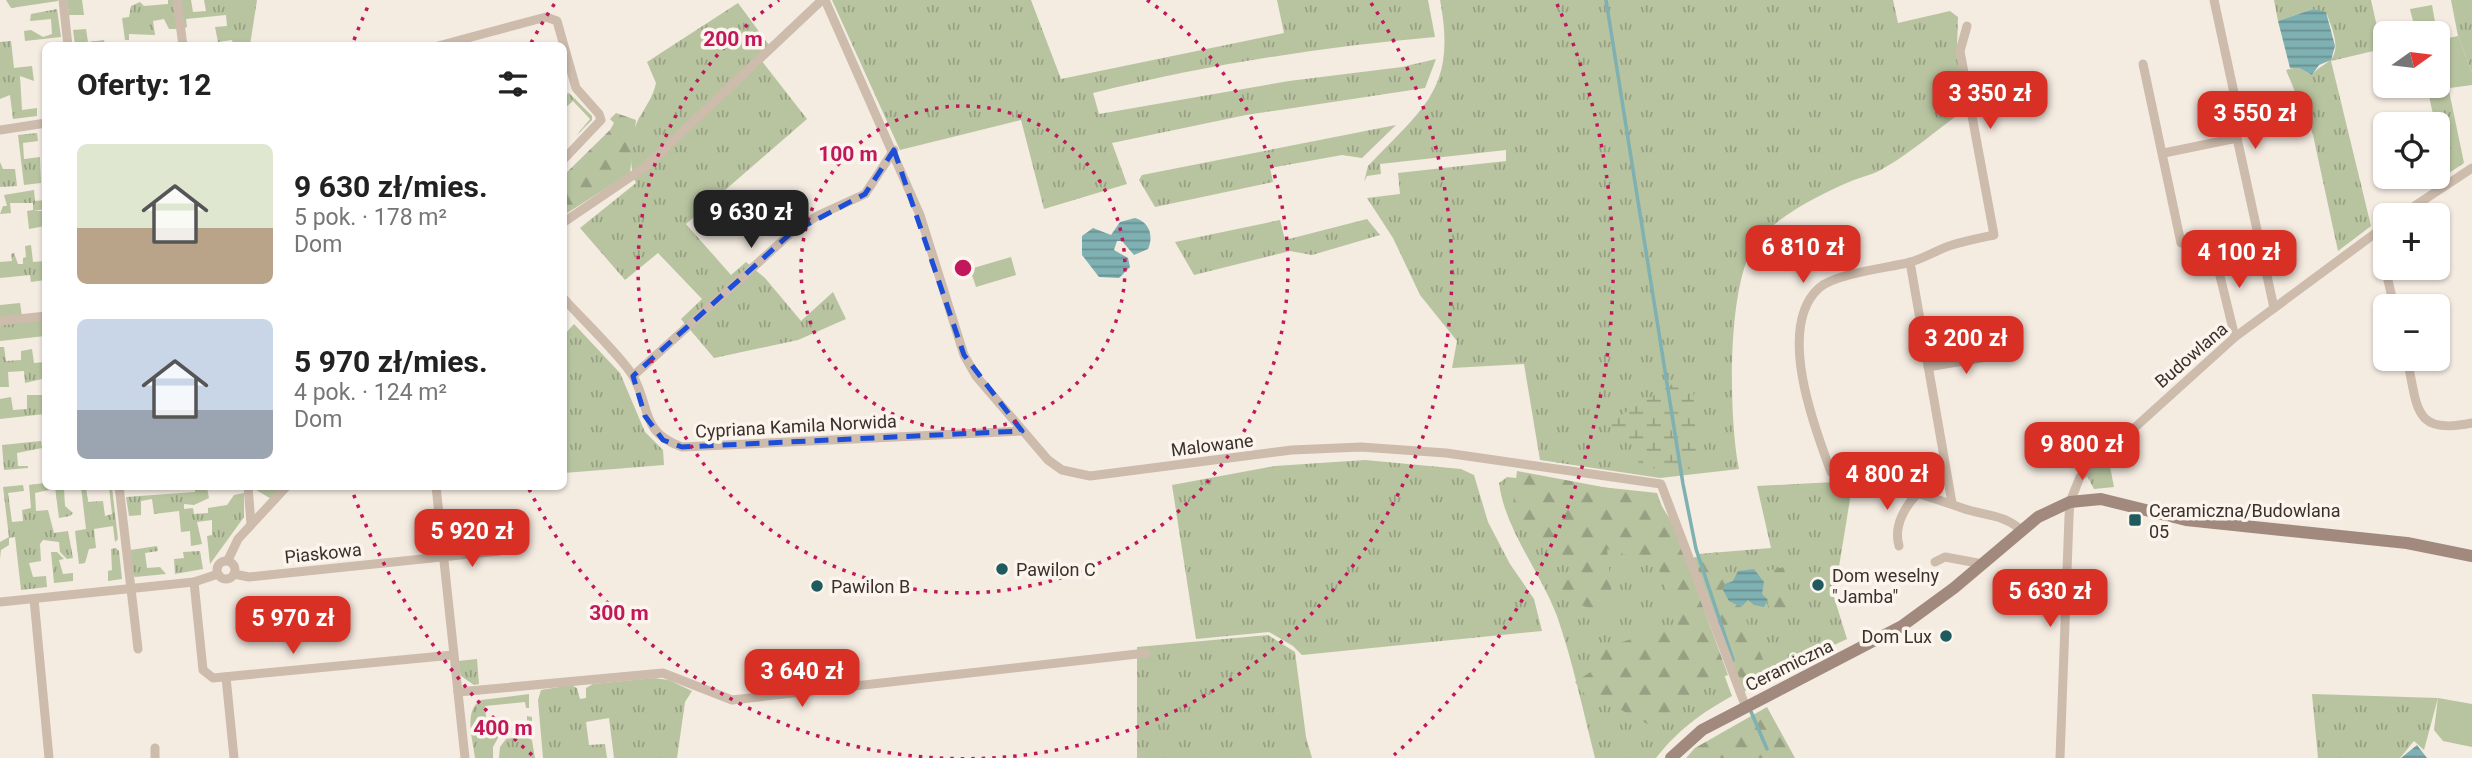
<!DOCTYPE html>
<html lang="pl">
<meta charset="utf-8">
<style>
:root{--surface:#fff;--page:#f6f6f6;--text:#222;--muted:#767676;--accent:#d93025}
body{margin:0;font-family:Roboto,sans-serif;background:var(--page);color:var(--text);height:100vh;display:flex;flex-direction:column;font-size:26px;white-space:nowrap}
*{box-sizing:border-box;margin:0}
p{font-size:23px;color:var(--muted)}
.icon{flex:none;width:38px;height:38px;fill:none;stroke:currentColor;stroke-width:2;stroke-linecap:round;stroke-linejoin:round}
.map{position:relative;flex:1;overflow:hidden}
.details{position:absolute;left:42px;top:42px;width:525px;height:448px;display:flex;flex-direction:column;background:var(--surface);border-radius:10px;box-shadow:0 2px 5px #0004}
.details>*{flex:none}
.needle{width:46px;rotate:76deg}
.tools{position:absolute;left:2373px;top:21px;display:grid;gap:14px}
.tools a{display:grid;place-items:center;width:77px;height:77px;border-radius:10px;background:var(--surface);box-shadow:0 2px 5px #0004;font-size:35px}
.price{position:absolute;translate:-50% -60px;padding:0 16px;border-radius:14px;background:var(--accent);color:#fff;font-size:23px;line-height:46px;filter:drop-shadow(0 2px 4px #0008)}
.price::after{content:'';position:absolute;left:50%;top:42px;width:21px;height:16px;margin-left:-10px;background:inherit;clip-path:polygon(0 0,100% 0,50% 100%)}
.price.selected{background:#222;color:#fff}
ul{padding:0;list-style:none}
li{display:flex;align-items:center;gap:21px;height:175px;padding:0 35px}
li span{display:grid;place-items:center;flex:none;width:196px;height:140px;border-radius:10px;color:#555}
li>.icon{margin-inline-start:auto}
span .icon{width:84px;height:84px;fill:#fffc;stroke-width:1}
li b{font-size:30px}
h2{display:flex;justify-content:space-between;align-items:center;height:84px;padding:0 35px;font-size:30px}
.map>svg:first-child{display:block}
</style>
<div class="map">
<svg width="2472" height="758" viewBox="0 0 2472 758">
<defs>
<pattern id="grass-tufts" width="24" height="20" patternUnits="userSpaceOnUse" patternTransform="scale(1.75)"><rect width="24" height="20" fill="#b8c4a0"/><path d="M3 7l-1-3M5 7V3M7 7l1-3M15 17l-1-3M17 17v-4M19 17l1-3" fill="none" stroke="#97a083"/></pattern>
<pattern id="forest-firs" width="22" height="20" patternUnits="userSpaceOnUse" patternTransform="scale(1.75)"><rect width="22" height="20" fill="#b8c4a0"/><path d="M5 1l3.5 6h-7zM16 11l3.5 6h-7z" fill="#97a083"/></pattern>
<pattern id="wetland-marsh" width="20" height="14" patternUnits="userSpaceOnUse" patternTransform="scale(1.75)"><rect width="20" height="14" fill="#b8c4a0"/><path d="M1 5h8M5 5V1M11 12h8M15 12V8" fill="none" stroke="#97a083"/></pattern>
<pattern id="water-rules" width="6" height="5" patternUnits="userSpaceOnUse" patternTransform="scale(1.75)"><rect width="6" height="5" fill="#7fb0b2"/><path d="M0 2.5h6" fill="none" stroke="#699091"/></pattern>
</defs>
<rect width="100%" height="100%" fill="#f4ebe1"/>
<g fill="url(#grass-tufts)">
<polygon points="6,0 58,0 58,1 11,8"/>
<polygon points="67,0 82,0 84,15 69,15"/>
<polygon points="168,0 175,0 177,29 169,29 164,19 153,21 155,35 129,34 129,40 125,40 122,18 129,17 131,6 140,2 144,6 168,4"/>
<polygon points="181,0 191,0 193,12 206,11 204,0 257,0 250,45 233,45 232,40 218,42 215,27 227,26 226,15 186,19 187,27 184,28"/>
<path d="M 832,0 L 1031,0 L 1061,79 L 1284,33 L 1277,0 L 1428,0 L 1435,37 C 1320,47 1206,65 1093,93 L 1099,114 L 1289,81 L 1402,67 L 1436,59 L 1425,88 L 1246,115 L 1112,143 L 1127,184 L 1044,209 L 1021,120 L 900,150 Z"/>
<path d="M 1440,0 L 1893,0 L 1898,23 L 1950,11 L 1958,17 L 1957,48 L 1966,109 C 1939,128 1912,152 1884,168 C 1873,175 1860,177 1849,182 C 1819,195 1781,214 1759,239 C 1725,276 1729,421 1739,469 L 1660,478 L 1540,460 L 1524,364 L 1452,368 L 1457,341 L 1420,295 L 1393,238 L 1367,198 L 1400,194 L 1398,173 L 1506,161 L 1506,150 L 1380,164 L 1381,174 L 1367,176 L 1364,182 L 1368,166 C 1424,107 1457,89 1440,0 Z"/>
<path d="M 2274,0 L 2371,0 L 2382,49 L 2331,61 L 2371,226 L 2338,251 L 2313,135 L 2286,70 L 2297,67 L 2312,75 C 2318,67 2324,66 2330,60 C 2342,49 2331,27 2327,14 L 2313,9 L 2278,21 Z"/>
<polygon points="2451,0 2472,0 2472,73 2458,36"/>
<path d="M 738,3 L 769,45 L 758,56 L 807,119 L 686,224 L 731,275 L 746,262 L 765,278 L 801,321 L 833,292 L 846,319 L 798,340 L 714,358 L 681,319 L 702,299 L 658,253 L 625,280 L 580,228 L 636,183 C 628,166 630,135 639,118 C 646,106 653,97 656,83 L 647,62 Z"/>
<polygon points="57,9 61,37 25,41 24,31 31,30 43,37 52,34 51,19 30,21 31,14"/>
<polygon points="86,29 88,42 104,40 105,45 126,43 126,45 75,45 73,30"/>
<polygon points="11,41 14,68 32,66 34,81 20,76 22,110 37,108 37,116 13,119 10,95 0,99 0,42"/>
<polygon points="2448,86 2464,163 2446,175 2438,124 2435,124 2428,91"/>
<polygon points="569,93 592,116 592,120 576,136 590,119 573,101 564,109 564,95"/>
<polygon points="1396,125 1362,158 1342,155 1270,168 1273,182 1155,207 1139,180 1142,175"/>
<polygon points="37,133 38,141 23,143 24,159 40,157 41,183 24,185 18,135"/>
<polygon points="0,162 3,169 15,169 17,186 0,187"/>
<polygon points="34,190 35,201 45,200 45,209 34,211 45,211 45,226 29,229 27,211 33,210 33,203 10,203 11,213 0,214 3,206 7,206 4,195"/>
<polygon points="1367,219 1380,235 1312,255 1290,251 1194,275 1175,242 1280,220 1285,240"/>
<polygon points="31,245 33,262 45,261 45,280 31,282 30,275 0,278 0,262 12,261 11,254 14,253 18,264 23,264 23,258 26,257 25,246"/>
<polygon points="20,303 22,316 0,320 0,305"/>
<polygon points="40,320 45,322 45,336 0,341 0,325"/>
<polygon points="574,324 620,373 645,432 663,450 664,465 564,473 564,335"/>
<polygon points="0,347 4,347 6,361 21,360 21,351 32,349 34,363 45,362 45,375 42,379 25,383 24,371 8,372 9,387 0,387"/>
<polygon points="27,395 43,395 45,414 0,419 0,399 11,397 13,410 27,409"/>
<polygon points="41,441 42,448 17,453 18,466 28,466 28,468 4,470 2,445"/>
<polygon points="2108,456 2114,487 2094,489 2087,476"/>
<polygon points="1365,460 1461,469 1474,475 1488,522 1510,564 1534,599 1542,631 1302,655 1293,646 1269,632 1196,639 1172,485 1275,466"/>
<path d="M 1507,477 L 1657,493 L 1732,696 C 1701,713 1678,730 1656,758 L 1595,758 C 1583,711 1573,662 1557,616 C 1540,571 1505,530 1499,483 Z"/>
<polygon points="1853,481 1834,597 1847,639 1746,686 1698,554 1771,548 1757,486"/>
<polygon points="45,483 49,490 35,493 36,511 48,510 54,533 68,531 73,558 67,559 60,552 59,542 43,540 40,544 41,561 29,563 33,577 46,576 47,587 21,590 15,537 9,538 9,545 1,550 0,559 0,542 9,537 3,487 23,485 24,491 8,493 12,522 23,521 22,510 31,508 29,485"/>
<polygon points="55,487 75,487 64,489 65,506 73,513 70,516 59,518"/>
<polygon points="81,487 86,487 88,502 103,501 105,516 112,514 109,487 112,487 118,539 115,542 113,526 94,529 96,548 89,549 85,563 79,564 75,531 86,529"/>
<polygon points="195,487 207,487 209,498 194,505 184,504 184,509 193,508 194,514 208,513 208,508 227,505 234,495 244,493 244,517 210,564 207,536 212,535 212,520 197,522 202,544 191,546 190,531 181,532 179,511 154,514 152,499 141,501 141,515 129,516 126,497 195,492"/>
<polygon points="251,487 285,487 273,500"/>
<polygon points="157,546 158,551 145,553 147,568 160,567 166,574 135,577 132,573 130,550"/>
<polygon points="116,548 119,551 122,579 108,581 108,571 112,570 111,549"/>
<polygon points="200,551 203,569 175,574 174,559 184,558 183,552"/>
<polygon points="51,552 57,552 64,559 59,560 63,574 73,573 73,581 54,583"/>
<polygon points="1268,635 1295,652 1306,737 1312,758 1137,758 1137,647"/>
<polygon points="477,659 479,684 474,685 461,676 458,661"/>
<polygon points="654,678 669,680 692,691 685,702 677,758 614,758 609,718 586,722 589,745 605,744 607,758 543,758 538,700 541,690 571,685 577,688 580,699 586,698 586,688 593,684"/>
<path d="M 529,694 L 529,708 L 526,708 L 525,702 L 485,706 L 487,729 L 527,725 L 527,716 L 532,717 L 532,722 L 525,729 L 499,736 L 493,747 L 493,758 L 475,758 C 473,741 463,710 481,700 Z"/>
<polygon points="2312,694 2438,698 2424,750 2414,741 2400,758 2318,758"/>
<polygon points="525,736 532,740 535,758 499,758 500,747 506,739"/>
</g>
<g fill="url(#forest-firs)">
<polygon points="616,113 636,120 630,173 564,215 564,175 610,130 614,123 610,119"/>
<polygon points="1517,471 1656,497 1673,524 1728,675 1717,679 1653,727 1610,704 1587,697 1575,682 1600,666 1590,648 1619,643 1674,625 1672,605 1657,564 1607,549 1614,616 1556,597 1552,574 1579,583 1580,565 1533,543 1513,505"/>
<polygon points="1717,552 1771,678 1741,693 1692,558"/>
<polygon points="1784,567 1792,614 1778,618 1768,605 1770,590 1767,571"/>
<polygon points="1767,707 1795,758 1686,758 1695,748"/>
</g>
<polygon fill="url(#wetland-marsh)" points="1676,382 1693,383 1697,469 1638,468 1639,450 1606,424"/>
<g fill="#b8c4a0">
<polygon points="2432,5 2437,33 2416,33 2410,9"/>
<polygon points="2438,35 2439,40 2458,36 2472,73 2472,85 2428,91 2427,86 2438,86"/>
<polygon points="1011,257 1016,275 976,287 970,269"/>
<polygon points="2438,698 2472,704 2472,747 2443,741 2434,730"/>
</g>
<g fill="url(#water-rules)">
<polygon points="2313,9 2326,12 2335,46 2331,60 2319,65 2312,75 2299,68 2290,68 2278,21"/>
<path d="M 1135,218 C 1149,222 1154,235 1148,249 L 1134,255 L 1122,241 L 1117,241 L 1114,250 L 1128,258 L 1130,267 L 1119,278 L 1099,277 L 1082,255 L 1082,236 L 1093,228 L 1111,235 L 1120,222 Z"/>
<polygon points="1754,569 1764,582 1762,594 1768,600 1764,607 1754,605 1748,600 1741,607 1729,601 1723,590 1725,584 1733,581 1738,571"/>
<polygon points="2417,745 2427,758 2401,758"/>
</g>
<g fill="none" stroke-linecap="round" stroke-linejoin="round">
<g stroke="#7fb0b2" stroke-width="3.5">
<polyline points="1606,0 1683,484 1696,549 1733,660"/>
<polyline points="1749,707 1767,749"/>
</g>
<g stroke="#cdbbac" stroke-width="9">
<polyline points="63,0 68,46"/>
<polyline points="177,0 183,46"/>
<polyline points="825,0 920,215 964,355 976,376 1048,460 1062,470 1090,476 1292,450 1361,447 1446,453 1661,484 1745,705"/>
<polyline points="2214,0 2234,93 2237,138 2274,308"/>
<path d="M 1967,26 L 1960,51 L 1994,235 C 1980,238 1965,241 1952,245 C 1936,250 1922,260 1907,263 C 1886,268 1834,274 1819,288 C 1776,327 1814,427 1831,472 C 1877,481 1918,492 1962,508 C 1984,516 2005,514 2022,531"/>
<polyline points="438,46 546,17 557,21 576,88 599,114 601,120 564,159"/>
<polyline points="2143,64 2181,243"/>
<polyline points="0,130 46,123"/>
<polyline points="2164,153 2237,138"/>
<polyline points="2401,215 2472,168"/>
<polyline points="564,222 645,167 822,0"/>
<polyline points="2377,233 2394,306"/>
<polyline points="2219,247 2220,276 2235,337"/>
<polyline points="1910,262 1952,503"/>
<path d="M 564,299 C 581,318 621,356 633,376 C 651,408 640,432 682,447 L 1022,431"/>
<polyline points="0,321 46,316"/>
<path d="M 2407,359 C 2418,406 2412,436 2472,423"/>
<polyline points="1928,367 1998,355"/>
<polyline points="633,376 791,233 817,216 865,194 894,150"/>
<polyline points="119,486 138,649"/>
<polyline points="248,486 251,524"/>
<polyline points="436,486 465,758"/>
<path d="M 1899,546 C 1893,525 1906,505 1919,492"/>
<polyline points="228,560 238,539 287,486"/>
<circle cx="226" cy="570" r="9"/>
<polyline points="1935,562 1945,557 1983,564"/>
<polyline points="234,574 249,577 499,551"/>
<polyline points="194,582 203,670 213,678 453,655"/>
<polyline points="34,599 49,758"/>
<polyline points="0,602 194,582 218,574"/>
<polyline points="226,677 234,758"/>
<polyline points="458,692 663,673 732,700 1146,653"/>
<polyline points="155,748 155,758"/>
<polyline points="2060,758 2069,517 2070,502 2080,477 2235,337 2385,226"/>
</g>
<polyline stroke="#a18a7d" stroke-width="12" points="1671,758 1702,730 1902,626 1954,588 2038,517 2070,502 2101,499 2186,520 2407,543 2472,556"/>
</g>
<path fill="none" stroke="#1d4ed8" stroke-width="5" stroke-dasharray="14 9" stroke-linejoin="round" d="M 894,150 L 964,355 L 1022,431 L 682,447 L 663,440 L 645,416 L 633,376 L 791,233 L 865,194 Z"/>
<g fill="none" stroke="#c2185b" stroke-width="3.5" stroke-dasharray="3.5 7">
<circle cx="963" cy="268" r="162"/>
<path d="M1147 0A325 325 0 1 1 779 0"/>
<path d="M531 43A487 487 0 0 1 555 3M1371 3A487 487 0 1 1 529 489"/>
<path d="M532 755A650 650 0 0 1 352 490M354 40A650 650 0 0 1 369 4M1557 4A650 650 0 0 1 1394 755"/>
</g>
<g fill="#1f5a5e" stroke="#fbf5ee" stroke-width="2.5">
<rect x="2128" y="513" width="14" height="14" rx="3.5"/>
<circle cx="1002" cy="569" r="7"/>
<circle cx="1818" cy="585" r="7"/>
<circle cx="817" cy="586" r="7"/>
<circle cx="1946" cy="636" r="7"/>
</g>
<g text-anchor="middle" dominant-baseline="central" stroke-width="7" stroke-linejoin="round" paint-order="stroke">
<g font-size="18" fill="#3b302b" stroke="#fbf5ee">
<text transform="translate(2191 355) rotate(-41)">Budowlana</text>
<text transform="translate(796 426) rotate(-3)">Cypriana Kamila Norwida</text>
<text transform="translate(1212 445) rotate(-7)">Malowane</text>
<text transform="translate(323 553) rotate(-6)">Piaskowa</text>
<text transform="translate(1789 665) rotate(-26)">Ceramiczna</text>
</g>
<g font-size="18" fill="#3b302b" stroke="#fbf5ee" text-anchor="start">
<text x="2149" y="510">Ceramiczna/Budowlana<tspan x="2149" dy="21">05</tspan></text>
<text x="1016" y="569">Pawilon C</text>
<text x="1832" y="575">Dom weselny<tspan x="1832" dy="21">"Jamba"</tspan></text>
<text x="831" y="586">Pawilon B</text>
<text x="1932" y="636" text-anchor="end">Dom Lux</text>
</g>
</g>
<circle cx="963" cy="268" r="10" fill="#c2185b" stroke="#fbf5ee" stroke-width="3.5"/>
<g font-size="21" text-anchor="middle" font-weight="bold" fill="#c2185b" stroke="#fbf5ee" stroke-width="7" stroke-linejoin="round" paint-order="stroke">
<text x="733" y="46">200 m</text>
<text x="848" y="161">100 m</text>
<text x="619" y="620">300 m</text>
<text x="503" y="735">400 m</text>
</g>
</svg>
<div class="tools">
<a><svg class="needle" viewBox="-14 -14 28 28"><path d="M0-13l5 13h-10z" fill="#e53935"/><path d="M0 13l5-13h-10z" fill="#767676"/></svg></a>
<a><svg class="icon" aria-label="locate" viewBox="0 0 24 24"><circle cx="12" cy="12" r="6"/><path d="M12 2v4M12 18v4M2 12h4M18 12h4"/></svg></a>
<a>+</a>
<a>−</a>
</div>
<b class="price" style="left:1990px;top:131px">3 350 zł</b>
<b class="price" style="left:2255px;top:151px">3 550 zł</b>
<b class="price selected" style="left:751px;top:250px">9 630 zł</b>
<b class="price" style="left:1803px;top:285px">6 810 zł</b>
<b class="price" style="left:2239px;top:290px">4 100 zł</b>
<b class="price" style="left:1966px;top:376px">3 200 zł</b>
<b class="price" style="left:2082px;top:482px">9 800 zł</b>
<b class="price" style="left:1887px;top:512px">4 800 zł</b>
<b class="price" style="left:472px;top:569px">5 920 zł</b>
<b class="price" style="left:2050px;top:629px">5 630 zł</b>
<b class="price" style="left:293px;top:656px">5 970 zł</b>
<b class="price" style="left:802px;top:709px">3 640 zł</b>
<section class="details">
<h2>Oferty: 12<svg class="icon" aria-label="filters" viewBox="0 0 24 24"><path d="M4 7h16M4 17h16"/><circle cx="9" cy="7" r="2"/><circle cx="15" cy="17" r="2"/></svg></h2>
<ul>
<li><span style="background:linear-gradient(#dfe7d0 60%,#b9a48a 0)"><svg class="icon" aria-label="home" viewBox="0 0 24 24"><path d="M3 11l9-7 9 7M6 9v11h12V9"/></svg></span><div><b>9 630 zł/mies.</b><p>5 pok. · 178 m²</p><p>Dom</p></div></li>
<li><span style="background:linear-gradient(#c9d6e8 65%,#9aa5b1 0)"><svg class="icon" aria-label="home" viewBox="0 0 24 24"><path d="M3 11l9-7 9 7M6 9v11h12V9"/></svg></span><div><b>5 970 zł/mies.</b><p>4 pok. · 124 m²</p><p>Dom</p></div></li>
</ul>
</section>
</div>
